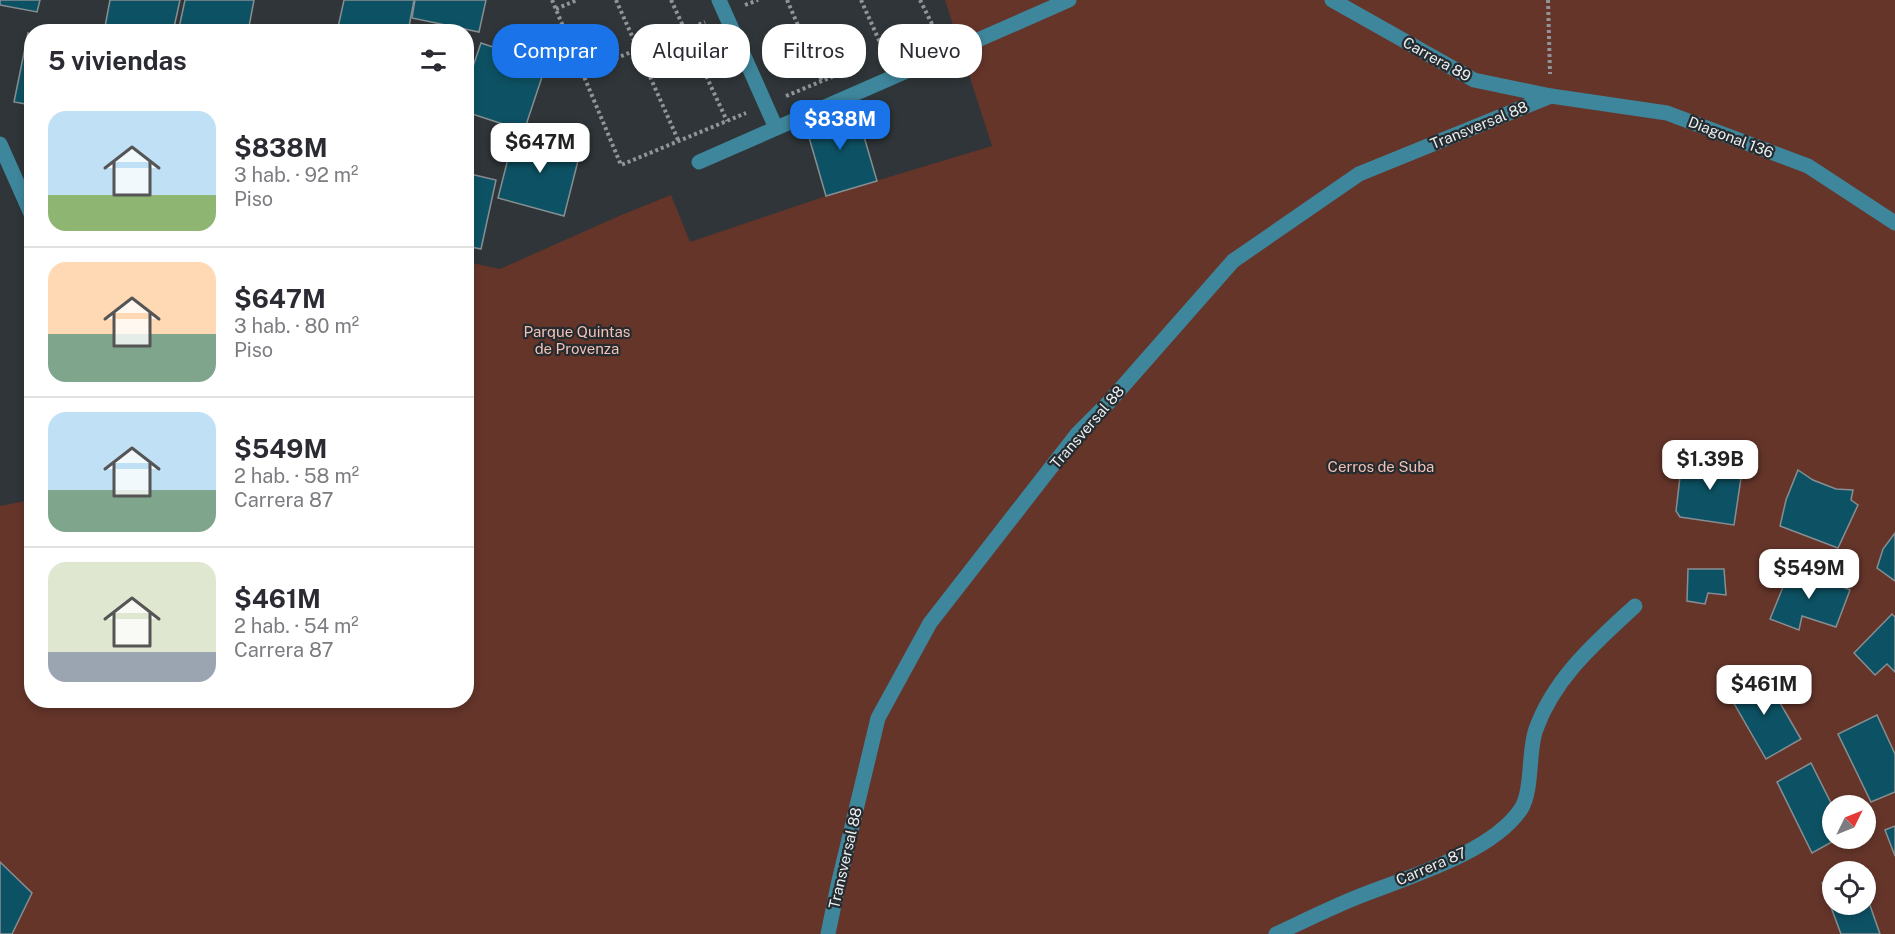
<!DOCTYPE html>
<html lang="es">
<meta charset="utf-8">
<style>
:root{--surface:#fff;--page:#f2f2f3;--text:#2b2b33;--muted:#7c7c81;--line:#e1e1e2;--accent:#1a73e8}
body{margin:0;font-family:"Public Sans",sans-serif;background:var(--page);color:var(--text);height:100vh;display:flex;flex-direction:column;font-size:22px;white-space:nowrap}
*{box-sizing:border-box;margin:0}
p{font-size:20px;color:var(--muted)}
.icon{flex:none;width:33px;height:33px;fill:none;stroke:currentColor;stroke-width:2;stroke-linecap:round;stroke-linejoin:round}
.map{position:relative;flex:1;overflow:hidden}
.panel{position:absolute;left:24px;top:24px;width:450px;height:684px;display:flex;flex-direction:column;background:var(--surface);border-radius:24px;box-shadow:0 3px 9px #0003}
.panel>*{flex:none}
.hud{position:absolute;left:492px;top:24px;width:570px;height:54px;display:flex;gap:12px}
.needle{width:39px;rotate:47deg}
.fabs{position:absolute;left:1822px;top:795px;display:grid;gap:12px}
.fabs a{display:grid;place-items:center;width:54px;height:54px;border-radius:50%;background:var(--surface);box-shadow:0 3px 9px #0003;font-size:30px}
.price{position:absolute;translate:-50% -51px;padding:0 14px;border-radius:12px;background:#fff;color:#222;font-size:20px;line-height:39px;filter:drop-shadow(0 2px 3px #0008)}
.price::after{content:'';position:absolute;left:50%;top:36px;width:18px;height:14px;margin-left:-9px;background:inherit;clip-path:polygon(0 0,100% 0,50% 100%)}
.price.selected{background:var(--accent);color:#fff}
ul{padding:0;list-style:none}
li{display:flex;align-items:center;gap:18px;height:150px;padding:0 24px}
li+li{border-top:2px solid var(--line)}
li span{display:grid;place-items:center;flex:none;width:168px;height:120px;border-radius:18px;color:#555}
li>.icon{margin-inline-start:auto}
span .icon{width:72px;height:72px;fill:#fffc;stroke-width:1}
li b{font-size:26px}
h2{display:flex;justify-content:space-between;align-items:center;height:72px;padding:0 24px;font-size:26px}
.chip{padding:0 21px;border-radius:24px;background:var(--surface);box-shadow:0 3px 9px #0003;font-size:21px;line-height:54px}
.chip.selected{background:var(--accent);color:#fff}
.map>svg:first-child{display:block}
</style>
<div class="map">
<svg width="1895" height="934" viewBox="0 0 1895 934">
<rect width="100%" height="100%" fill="#2f3538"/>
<path fill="#65352a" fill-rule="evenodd" d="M 945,0 L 1895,0 L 1895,934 L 0,934 L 0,506 L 31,500 L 32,700 L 466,700 L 467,262 L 500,269 L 619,216 L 671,195 L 690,242 L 826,196 L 992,146 ZM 1833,806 L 1866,806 L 1866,838 L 1833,838 ZM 1833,872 L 1866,872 L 1866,904 L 1833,904 Z"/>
<g fill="#0d5264" stroke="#878e91" stroke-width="1.5">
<polygon points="0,0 40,0 37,12 0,5"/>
<polygon points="110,0 180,0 173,32 104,32"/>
<polygon points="185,0 254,0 248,32 195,32 179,28"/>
<polygon points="344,0 414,0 408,32 337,32"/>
<polygon points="415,0 486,0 479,32 412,18"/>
<polygon points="28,33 32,34 32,105 14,102"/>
<polygon points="481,43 546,65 524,131 466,112 466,87"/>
<polygon points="855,106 877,181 826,196 804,120"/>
<polygon points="515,131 581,149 564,216 498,198"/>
<polygon points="466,173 496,180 481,249 466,246"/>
<polygon points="1744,458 1734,525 1680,517 1676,511 1682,460 1723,464"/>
<polygon points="1798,470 1813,480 1836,489 1853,490 1851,500 1858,505 1838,548 1780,526 1786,500"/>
<polygon points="1895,533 1895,581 1877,568 1883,549"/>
<polygon points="1792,565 1850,590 1836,627 1802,616 1799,630 1770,619"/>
<polygon points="1688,569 1724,569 1726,595 1708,593 1705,604 1687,601"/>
<polygon points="1892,614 1895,617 1895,672 1887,664 1875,675 1854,653"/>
<polygon points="1762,672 1801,739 1766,759 1728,693"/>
<polygon points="1877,715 1895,754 1895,792 1871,802 1838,734"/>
<polygon points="1811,763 1833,807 1833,838 1839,838 1812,853 1777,782"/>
<polygon points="1895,826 1895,856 1885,830"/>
<polygon points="0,862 32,893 12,934 0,934"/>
<polygon points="1833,878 1833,904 1866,904 1866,894 1880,934 1841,934 1822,883"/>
</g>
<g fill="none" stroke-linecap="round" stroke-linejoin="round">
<g stroke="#919598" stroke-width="4" stroke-dasharray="3 3" stroke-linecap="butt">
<polyline points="552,0 621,165 746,113"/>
<polyline points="616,0 679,142"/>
<polyline points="671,0 727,121"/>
<polyline points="787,0 822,81"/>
<polyline points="861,0 886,56"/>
<polyline points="920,0 937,34"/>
<polyline points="1548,0 1550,74"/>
<polyline points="745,5 758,0"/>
<polyline points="556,9 577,0"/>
<polyline points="582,72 705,22"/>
<polyline points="786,96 834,76"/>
</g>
<g stroke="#3e869c" stroke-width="15">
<polyline points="719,0 776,128"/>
<polyline points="1332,0 1474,80 1551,96 1667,113 1808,166 1895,223"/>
<polyline points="0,144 32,216"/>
<polyline points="699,162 1069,0"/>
<polyline points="828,934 838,885 878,718 930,623 1077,434 1109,402 1233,261 1359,174 1551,96"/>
<path d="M 1276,934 C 1302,922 1328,909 1355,898 C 1404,878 1491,854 1521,809 C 1533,790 1528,750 1536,729 C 1555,677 1596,642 1635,606"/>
</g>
</g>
<g text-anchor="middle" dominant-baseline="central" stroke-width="4.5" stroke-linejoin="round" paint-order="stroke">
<g font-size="15" fill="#eaeef0" stroke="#252b2e">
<text transform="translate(1437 59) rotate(29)">Carrera 89</text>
<text transform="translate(1479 125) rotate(-22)">Transversal 88</text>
<text transform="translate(1731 137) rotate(21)">Diagonal 136</text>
<text transform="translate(1087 427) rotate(-49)">Transversal 88</text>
<text transform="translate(845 858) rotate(-77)">Transversal 88</text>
<text transform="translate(1431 866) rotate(-23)">Carrera 87</text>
</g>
<g font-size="15" fill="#f2c1b6" stroke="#252b2e">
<text x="577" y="331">Parque Quintas<tspan x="577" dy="17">de Provenza</tspan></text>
<text x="1381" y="466">Cerros de Suba</text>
</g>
</g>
</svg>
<div class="fabs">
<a><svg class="needle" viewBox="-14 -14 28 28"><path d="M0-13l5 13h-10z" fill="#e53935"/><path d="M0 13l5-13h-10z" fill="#7c7c81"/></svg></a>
<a><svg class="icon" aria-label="locate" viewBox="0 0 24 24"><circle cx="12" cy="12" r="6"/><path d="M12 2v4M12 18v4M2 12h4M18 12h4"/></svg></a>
</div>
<b class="price selected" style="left:840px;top:151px">$838M</b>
<b class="price" style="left:540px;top:174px">$647M</b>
<b class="price" style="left:1710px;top:491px">$1.39B</b>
<b class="price" style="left:1809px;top:600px">$549M</b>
<b class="price" style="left:1764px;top:716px">$461M</b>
<div class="hud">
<a class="chip selected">Comprar</a>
<a class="chip">Alquilar</a>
<a class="chip">Filtros</a>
<a class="chip">Nuevo</a>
</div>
<section class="panel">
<h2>5 viviendas<svg class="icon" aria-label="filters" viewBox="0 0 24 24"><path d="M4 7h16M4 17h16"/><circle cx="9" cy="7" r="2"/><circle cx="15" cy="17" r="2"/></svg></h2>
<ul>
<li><span style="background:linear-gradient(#bfe0f5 70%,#8fb573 0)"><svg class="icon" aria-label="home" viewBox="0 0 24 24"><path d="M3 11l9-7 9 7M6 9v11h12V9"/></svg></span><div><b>$838M</b><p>3 hab. · 92 m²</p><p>Piso</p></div></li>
<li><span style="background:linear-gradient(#ffd9b3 60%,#7fa58c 0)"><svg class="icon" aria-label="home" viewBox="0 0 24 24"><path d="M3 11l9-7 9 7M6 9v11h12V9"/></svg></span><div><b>$647M</b><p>3 hab. · 80 m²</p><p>Piso</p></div></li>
<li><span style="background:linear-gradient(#bfe0f5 65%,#7fa58c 0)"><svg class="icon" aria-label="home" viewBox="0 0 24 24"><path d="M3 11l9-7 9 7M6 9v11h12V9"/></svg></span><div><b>$549M</b><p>2 hab. · 58 m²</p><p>Carrera 87</p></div></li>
<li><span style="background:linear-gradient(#dfe7d0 75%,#9aa5b1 0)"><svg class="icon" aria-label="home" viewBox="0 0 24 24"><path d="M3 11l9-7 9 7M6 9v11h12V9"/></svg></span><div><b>$461M</b><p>2 hab. · 54 m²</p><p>Carrera 87</p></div></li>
</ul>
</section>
</div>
